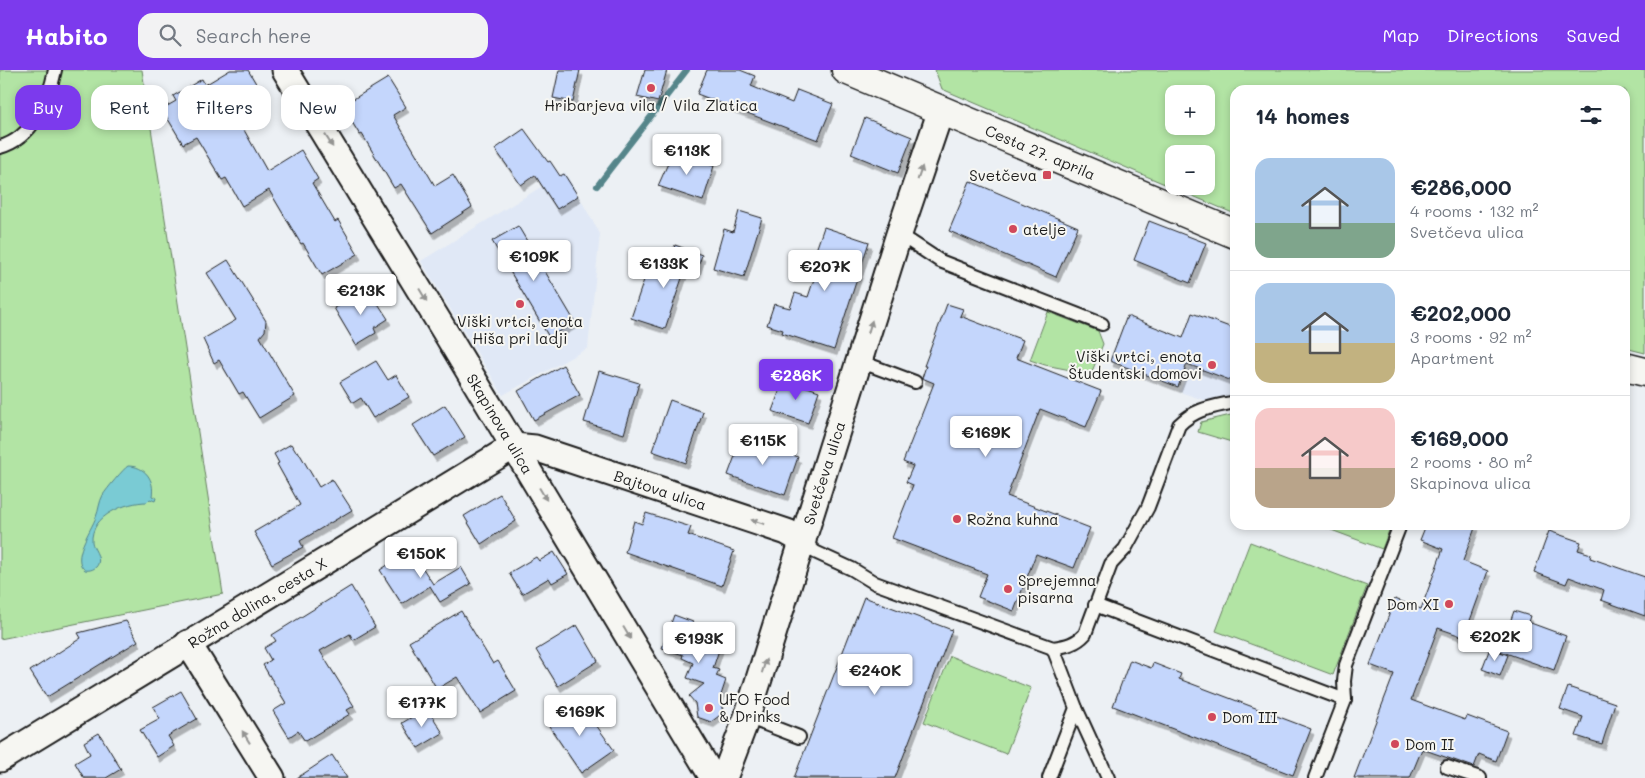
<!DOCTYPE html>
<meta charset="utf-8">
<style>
:root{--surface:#fff;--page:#f2f2f3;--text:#1f2937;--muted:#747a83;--line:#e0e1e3;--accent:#7c3aed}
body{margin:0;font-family:Mali,sans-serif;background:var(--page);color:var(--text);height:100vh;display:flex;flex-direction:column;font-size:19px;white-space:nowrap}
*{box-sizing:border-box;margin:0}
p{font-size:16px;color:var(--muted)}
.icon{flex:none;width:28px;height:28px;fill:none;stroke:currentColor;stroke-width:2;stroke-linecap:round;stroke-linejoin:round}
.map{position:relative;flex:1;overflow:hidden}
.drawer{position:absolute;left:1230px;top:15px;width:400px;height:445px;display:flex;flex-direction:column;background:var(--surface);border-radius:15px;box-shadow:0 2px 8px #0003}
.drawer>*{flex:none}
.hud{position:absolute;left:15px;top:15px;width:475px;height:45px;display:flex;gap:10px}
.controls{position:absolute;left:1165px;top:15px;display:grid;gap:10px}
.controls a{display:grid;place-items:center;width:50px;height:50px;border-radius:10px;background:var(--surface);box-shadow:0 2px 8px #0003;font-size:25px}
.price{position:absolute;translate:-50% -42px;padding:0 11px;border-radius:5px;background:#fff;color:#222;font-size:16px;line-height:32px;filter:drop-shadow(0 1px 2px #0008)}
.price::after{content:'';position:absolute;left:50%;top:30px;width:15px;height:11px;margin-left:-8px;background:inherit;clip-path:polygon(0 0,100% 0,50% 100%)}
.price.current{background:var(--accent);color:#fff}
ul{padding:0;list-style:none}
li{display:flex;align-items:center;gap:15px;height:125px;padding:0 25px}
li+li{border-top:1px solid var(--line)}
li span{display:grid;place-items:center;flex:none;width:140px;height:100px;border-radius:15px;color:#555}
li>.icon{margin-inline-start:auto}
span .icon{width:60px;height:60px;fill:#fffc;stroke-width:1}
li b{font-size:21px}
h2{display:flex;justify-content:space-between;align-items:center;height:60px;padding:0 25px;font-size:21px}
.pill{padding:0 18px;border-radius:15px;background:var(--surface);box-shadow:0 2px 8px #0003;font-size:18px;line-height:45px}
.pill.current{background:var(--accent);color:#fff}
header{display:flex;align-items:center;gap:30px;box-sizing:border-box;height:70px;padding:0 25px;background:var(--accent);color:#fff}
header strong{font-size:24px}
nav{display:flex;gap:28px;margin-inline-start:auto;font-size:18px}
.search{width:350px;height:45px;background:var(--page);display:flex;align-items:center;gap:12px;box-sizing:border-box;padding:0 18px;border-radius:15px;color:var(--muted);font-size:19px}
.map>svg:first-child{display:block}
</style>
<header>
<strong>Habito</strong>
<div class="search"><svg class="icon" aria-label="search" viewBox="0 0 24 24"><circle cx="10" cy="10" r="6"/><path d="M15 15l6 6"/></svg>Search here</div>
<nav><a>Map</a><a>Directions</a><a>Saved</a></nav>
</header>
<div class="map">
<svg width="1645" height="708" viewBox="0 0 1645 708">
<defs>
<filter id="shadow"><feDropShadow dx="3" dy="5.5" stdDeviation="0" flood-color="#0004"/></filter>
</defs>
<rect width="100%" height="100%" fill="#ecf0f4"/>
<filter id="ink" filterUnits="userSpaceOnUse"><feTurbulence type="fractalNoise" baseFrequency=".02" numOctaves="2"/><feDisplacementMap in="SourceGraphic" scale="10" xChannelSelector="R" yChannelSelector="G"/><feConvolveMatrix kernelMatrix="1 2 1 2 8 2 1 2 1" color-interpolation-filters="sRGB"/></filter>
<g filter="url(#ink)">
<g fill="#e0e8f6">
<polygon points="565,102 600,164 588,278 503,325 421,191"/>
<polygon points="1204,256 1235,267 1235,325 1207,331 1180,322"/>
</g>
<g fill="#b2e4a4" stroke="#678060" fill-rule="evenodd">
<polygon points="0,0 142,0 223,524 0,569"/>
<path d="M 935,0 L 1645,0 L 1645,283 L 1625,278 L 1625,20 L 1235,20 L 1235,144 L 942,19 ZM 1174,24 L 1206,24 L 1206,56 L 1174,56 ZM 1174,84 L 1206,84 L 1206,116 L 1174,116 Z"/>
<polygon points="1048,242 1098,261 1103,274 1091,304 1045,295 1030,290"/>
<polygon points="1235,344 1235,373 1198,362 1201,352"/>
<polygon points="1318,455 1391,455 1382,479"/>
<polygon points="1250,472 1367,516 1333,605 1216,561"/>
<polygon points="950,586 1031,618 1006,684 924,652"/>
</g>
<path fill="#7acbd4" stroke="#54858a" d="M 128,396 C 145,396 155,410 152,426 L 156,428 L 155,431 L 150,429 L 147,432 C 127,432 90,445 92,472 C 93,479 101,486 98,494 C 96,499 90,501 85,500 C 70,489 91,461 96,447 C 99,440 99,432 103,425 C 106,420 124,398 128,396 Z"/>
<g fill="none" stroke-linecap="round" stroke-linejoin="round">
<polyline stroke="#54858a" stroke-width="6" points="597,116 687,0"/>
</g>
<g fill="#c4d6fc" stroke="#1c1c1c" filter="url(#shadow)">
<polygon points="230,0 248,0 264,27 235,44 267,101 301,80 318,109 312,113 335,152 338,150 358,184 322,205 303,173 301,174 269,120 242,136 226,108 222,110 196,67 183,74 162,39 176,31 173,26 202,9 205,15"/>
<polygon points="559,0 580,0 573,32 553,28"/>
<polygon points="645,0 667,0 658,32 637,27"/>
<polygon points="707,0 740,0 755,6 751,16 792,33 797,20 833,34 818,70 697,24"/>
<polygon points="388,8 406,37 393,45 435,116 453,105 472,137 432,163 401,114 394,118 362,64 360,65 342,36"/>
<polygon points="865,48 912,67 898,103 851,84"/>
<polygon points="524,59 548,92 550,91 560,106 564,104 578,126 557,139 535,105 521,115 495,79"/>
<polygon points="673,82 714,96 703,131 658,116"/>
<polygon points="970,111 1078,157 1056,207 949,161"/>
<polygon points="739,141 762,148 744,207 713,198 724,159 733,162"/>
<polygon points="1149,151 1206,173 1190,213 1134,190"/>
<polygon points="518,156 575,252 549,267 492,171"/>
<polygon points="824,157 869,172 834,280 782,263 783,260 767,255 774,234 790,238 795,223 808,227 822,185 815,183"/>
<polygon points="675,175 702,185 696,203 685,199 665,259 631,248 646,204 663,209"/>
<polygon points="228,190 266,251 265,261 260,267 295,326 259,348 243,322 239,324 219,290 214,293 203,269 236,250 207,203"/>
<polygon points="368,218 388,249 374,258 376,263 356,275 334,238"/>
<polygon points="947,234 963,239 960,246 1023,270 1016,288 1101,321 1086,357 1040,339 1007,426 1090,458 1074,498 1036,484 1014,541 978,527 987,504 892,468 913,415 906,412 913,396 903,392 934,313 922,308 926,296 924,296"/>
<polygon points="1192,243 1235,259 1235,312 1187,294 1178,317 1110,291 1127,246 1183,268"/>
<polygon points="376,291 388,310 396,305 409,327 373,348 361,328 353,333 340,312"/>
<polygon points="563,295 580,325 534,350 518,321"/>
<polygon points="599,301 639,313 624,364 584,352"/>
<polygon points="784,309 819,321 808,353 772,341"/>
<polygon points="670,330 703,342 686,393 652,381"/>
<polygon points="445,335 465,367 433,386 413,355"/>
<polygon points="742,367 798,387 785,425 728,405"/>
<polygon points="291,374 296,382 298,381 319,417 332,409 352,440 300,471 303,477 272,494 254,462 300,435 277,394 279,393 274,384"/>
<polygon points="500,424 516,451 481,474 464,446"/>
<polygon points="646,443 691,457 688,465 734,481 722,516 625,482 634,451 642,454"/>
<polygon points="1426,455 1476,455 1463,491 1488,501 1464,567 1438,558 1411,630 1465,650 1467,646 1507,661 1496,691 1479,684 1474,697 1422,679 1410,708 1354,708 1394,604 1370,595 1395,529 1421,539 1443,479 1420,470"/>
<polygon points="1549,461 1581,472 1578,480 1591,484 1590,488 1645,507 1645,546 1601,530 1604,520 1569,507 1566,514 1534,502"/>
<polygon points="411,480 433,514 461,497 471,514 440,532 430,516 402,534 380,500"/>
<polygon points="554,482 568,504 552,513 549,508 522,524 509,503 536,487 539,491"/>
<polygon points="351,516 375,557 353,570 350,564 320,581 354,636 347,640 350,644 305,671 298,661 289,667 273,641 286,633 263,595 271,590 264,578 276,571 272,565"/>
<polygon points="864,527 952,560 895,708 794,708"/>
<polygon points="461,541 493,594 498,591 516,621 480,643 457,607 437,619 409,572"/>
<polygon points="1514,541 1530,546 1528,552 1566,566 1554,600 1500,581"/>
<polygon points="674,545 693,552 692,556 723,568 713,598 719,600 716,606 726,610 720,628 723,643 711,652 697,647 695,633 689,626 704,614 687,608 693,593 682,588 683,585 662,578"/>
<polygon points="126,551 138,571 47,627 30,601 81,568 78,563"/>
<polygon points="577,555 598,591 558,616 536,580"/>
<polygon points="1490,578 1508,585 1500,606 1482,599"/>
<polygon points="1130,590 1151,598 1153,593 1181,604 1179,609 1311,659 1293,705 1113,636"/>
<polygon points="1568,617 1615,633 1602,674 1576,666 1583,647 1560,639"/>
<polygon points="181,621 197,649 168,666 174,676 157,687 140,660 160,649 153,637"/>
<polygon points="577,632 589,649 591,648 614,680 581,703 547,653"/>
<polygon points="427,638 443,663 418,678 402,653"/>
<polygon points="99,663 121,699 106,708 84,708 75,693 90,684 84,672"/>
<polygon points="332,685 347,708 297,708"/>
</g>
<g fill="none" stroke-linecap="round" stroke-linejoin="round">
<g stroke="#1c1c1c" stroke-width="16">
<g id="lane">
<path d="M 0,77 C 33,68 49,30 55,0"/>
<polyline points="899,164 940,191 1102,254"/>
<polyline points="859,291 915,312"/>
<path d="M 803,471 L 815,482 L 852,499 L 875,513 L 1053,578 C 1066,576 1076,574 1085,564 L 1111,494 L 1125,479 L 1148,437 L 1179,355 C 1196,338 1213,337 1235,332"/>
<polyline points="1095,535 1345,630 1344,611 1346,595 1400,455"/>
<polyline points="1076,638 1108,708"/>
<polyline points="747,647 799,667"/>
<polyline points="1447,697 1480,708"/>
<polyline points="1049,708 1076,638 1053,578"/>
<polyline points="1315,708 1345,630"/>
</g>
</g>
<g stroke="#1c1c1c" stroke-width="29">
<g id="street">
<path id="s1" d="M 285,0 L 447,265 L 713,708"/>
<polyline points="188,573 272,708"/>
<path id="s2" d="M 0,689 L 514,376 L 535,378 L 787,462 L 803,471"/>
<path id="s3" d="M 724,708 L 747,647 L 899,164 L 941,40"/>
</g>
</g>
<g stroke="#1c1c1c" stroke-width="31">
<g id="secondary">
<path id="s4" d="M 846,0 L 1235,164"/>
<polyline points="1625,297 1645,302"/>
</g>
</g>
<use href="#lane" stroke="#f6f6f2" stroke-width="12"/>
<use href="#street" stroke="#f6f6f2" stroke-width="25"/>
<use href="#secondary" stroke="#f6f6f2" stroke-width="28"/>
</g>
<defs><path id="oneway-solid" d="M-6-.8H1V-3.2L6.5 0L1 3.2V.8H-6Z" transform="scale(1.25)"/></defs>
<g fill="#949492">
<use href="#oneway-solid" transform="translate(329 71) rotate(58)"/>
<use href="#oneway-solid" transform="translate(920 103) rotate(-71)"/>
<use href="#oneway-solid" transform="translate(423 225) rotate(59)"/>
<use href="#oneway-solid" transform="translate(870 257) rotate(-73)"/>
<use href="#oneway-solid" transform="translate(543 424) rotate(59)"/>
<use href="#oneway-solid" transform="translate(758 452) rotate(-162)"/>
<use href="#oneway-solid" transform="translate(627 563) rotate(59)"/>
<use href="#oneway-solid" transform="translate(764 596) rotate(-73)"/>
<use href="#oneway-solid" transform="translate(246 667) rotate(-122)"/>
</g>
</g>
<g fill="#d1495b" stroke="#f6f6f2" stroke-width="2">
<circle cx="651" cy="18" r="5"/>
<rect x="1042" y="100" width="10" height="10" rx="2.5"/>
<circle cx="1013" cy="159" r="5"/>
<circle cx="520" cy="234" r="5"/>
<circle cx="1212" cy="295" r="5"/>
<circle cx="957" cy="449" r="5"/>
<circle cx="1008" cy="519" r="5"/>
<circle cx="1449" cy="534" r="5"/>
<circle cx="709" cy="638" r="5"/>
<circle cx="1212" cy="647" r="5"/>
<circle cx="1395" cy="674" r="5"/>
</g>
<g text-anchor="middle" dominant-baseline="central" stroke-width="4" stroke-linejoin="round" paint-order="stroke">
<g font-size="15" fill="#1c1c1c" stroke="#f6f6f2" text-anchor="start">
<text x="651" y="35" text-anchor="middle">Hribarjeva vila / Vila Zlatica</text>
<text x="1037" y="105" text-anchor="end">Svetčeva</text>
<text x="1023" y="159">atelje</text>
<text x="520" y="251" text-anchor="middle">Viški vrtci, enota<tspan x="520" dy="17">Hiša pri ladji</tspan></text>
<text x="1202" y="286" text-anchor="end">Viški vrtci, enota<tspan x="1202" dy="17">Študentski domovi</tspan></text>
<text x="967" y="449">Rožna kuhna</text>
<text x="1018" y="510">Sprejemna<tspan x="1018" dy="17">pisarna</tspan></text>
<text x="1439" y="534" text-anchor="end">Dom XI</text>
<text x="719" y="629">UFO Food<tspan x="719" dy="17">&amp; Drinks</tspan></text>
<text x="1222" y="647">Dom III</text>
<text x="1405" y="674">Dom II</text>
</g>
<g font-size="15" fill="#1c1c1c" stroke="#f6f6f2">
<text stroke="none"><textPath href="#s4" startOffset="211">Cesta 27. aprila</textPath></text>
<text stroke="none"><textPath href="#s1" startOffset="414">Skapinova ulica</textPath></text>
<text stroke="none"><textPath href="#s3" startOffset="321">Svetčeva ulica</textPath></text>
<text stroke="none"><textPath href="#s2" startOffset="755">Bajtova ulica</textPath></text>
<text stroke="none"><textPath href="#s2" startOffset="301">Rožna dolina, cesta X</textPath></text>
</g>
</g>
</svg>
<div class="controls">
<a>+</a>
<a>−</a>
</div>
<b class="price" style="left:687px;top:106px">€113K</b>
<b class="price" style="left:534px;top:212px">€109K</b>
<b class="price" style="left:664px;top:219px">€133K</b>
<b class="price" style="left:825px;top:222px">€207K</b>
<b class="price" style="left:361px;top:246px">€213K</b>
<b class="price current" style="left:796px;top:331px">€286K</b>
<b class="price" style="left:986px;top:388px">€169K</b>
<b class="price" style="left:763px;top:396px">€115K</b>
<b class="price" style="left:421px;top:509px">€150K</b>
<b class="price" style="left:1495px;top:592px">€202K</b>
<b class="price" style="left:699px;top:594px">€193K</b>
<b class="price" style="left:875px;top:626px">€240K</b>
<b class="price" style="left:422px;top:658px">€177K</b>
<b class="price" style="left:580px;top:667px">€169K</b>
<div class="hud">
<a class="pill current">Buy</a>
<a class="pill">Rent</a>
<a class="pill">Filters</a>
<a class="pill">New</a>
</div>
<section class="drawer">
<h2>14 homes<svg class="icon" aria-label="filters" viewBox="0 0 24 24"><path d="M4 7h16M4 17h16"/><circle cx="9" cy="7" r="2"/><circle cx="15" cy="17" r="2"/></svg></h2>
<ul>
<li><span style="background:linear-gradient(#a9c7e8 65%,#7fa58c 0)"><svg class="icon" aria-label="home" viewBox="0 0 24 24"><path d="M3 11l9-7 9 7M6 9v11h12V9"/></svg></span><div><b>€286,000</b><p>4 rooms · 132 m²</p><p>Svetčeva ulica</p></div></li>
<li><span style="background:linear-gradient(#a9c7e8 60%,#c2b280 0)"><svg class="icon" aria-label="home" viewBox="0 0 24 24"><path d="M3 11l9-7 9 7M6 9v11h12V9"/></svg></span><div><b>€202,000</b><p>3 rooms · 92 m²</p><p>Apartment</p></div></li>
<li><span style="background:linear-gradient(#f6c9c9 60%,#b9a48a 0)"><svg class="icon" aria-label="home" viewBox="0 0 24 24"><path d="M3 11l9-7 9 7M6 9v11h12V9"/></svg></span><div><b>€169,000</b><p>2 rooms · 80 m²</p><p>Skapinova ulica</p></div></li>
</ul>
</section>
</div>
